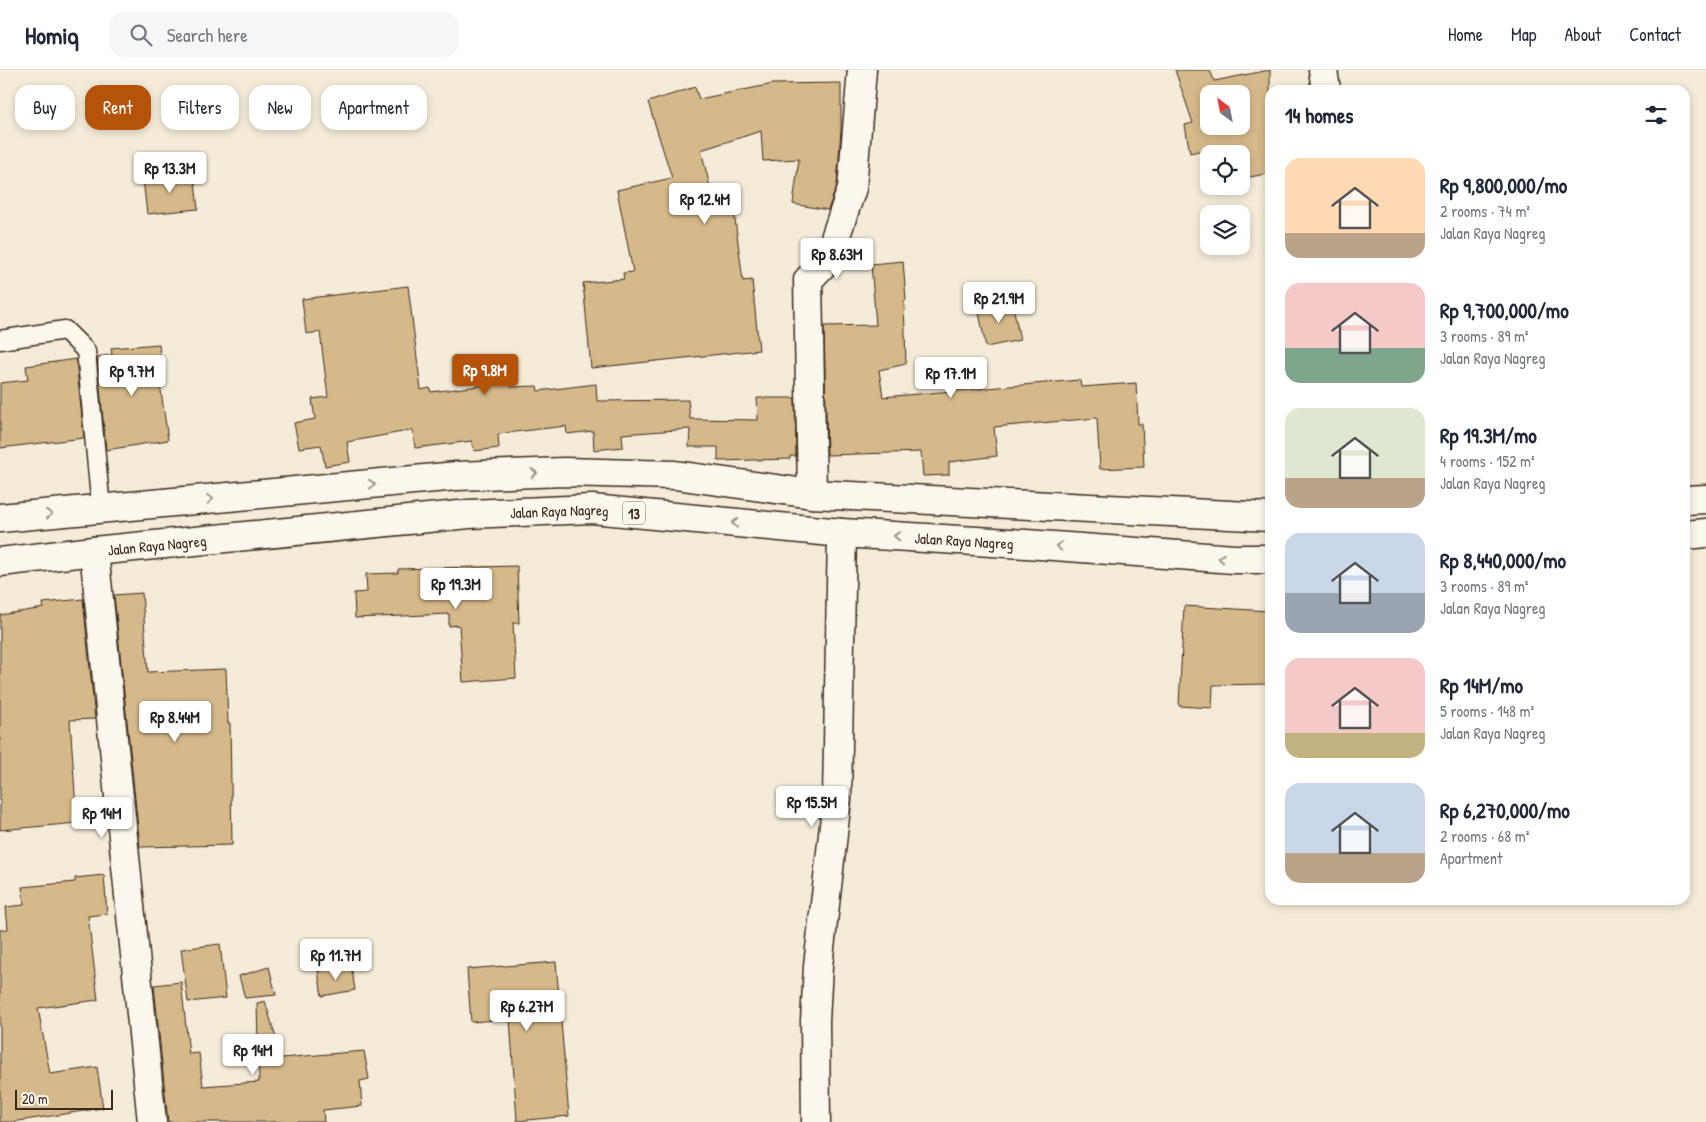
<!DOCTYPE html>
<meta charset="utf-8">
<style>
:root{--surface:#fff;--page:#f6f6f7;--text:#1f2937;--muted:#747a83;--line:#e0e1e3;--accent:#b45309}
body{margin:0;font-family:"Patrick Hand",sans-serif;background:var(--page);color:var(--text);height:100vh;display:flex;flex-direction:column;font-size:19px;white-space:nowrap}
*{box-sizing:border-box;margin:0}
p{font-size:16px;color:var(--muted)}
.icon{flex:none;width:28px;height:28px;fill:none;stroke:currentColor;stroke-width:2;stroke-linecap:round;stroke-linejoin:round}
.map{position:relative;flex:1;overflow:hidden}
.sheet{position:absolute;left:1265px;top:15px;width:425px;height:820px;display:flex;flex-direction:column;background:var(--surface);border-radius:15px;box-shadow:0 2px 8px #0003}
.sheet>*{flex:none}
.guide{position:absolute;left:15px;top:15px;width:475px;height:45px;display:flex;gap:10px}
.needle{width:32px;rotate:328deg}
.controls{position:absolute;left:1200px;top:15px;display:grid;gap:10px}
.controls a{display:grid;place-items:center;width:50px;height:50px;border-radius:10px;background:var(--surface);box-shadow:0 2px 8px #0003;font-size:25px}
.scale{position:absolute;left:15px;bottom:12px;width:98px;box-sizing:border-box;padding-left:5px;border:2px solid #3b2a1e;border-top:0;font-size:14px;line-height:18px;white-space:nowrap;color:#3b2a1e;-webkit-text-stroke:4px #fbf7ec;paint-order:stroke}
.price{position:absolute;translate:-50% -42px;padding:0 11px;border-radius:5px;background:#fff;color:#222;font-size:16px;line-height:32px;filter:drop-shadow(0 1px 2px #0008)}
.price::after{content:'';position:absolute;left:50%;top:30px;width:15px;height:11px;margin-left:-8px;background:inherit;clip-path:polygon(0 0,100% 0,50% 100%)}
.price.active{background:var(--accent);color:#fff}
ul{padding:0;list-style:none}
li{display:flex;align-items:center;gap:15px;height:125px;padding:0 20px}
li span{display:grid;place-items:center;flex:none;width:140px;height:100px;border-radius:15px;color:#555}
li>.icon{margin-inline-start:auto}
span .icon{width:60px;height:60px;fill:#fffc;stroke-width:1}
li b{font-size:21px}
h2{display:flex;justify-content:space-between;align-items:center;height:60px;padding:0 20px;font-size:21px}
.tag{padding:0 18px;border-radius:15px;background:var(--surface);box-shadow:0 2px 8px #0003;font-size:18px;line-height:45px}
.tag.active{background:var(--accent);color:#fff}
header{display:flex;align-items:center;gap:30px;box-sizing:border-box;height:70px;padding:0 25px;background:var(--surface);border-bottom:1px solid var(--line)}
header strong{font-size:24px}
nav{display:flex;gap:28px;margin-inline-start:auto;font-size:18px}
.search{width:350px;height:45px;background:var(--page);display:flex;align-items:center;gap:12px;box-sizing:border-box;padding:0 18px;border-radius:15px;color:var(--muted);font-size:19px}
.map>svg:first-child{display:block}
</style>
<header>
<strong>Homiq</strong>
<div class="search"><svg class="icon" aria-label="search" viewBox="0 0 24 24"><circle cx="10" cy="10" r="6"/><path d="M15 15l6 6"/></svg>Search here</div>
<nav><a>Home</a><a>Map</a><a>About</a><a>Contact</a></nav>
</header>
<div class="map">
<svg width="1706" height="1052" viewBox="0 0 1706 1052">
<rect width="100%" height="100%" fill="#f4ebd8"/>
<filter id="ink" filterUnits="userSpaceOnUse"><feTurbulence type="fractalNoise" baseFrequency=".02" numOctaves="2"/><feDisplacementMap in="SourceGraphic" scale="10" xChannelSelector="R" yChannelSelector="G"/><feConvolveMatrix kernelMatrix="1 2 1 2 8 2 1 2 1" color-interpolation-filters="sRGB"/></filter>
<g filter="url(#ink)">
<g fill="#d6b98a" stroke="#3b2a1e" fill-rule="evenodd">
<path d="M 1175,0 L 1210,0 L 1214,11 L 1270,0 L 1270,103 L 1241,109 L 1241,84 L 1228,84 L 1226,75 L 1190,83 L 1185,55 L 1193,53 ZM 1209,24 L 1241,24 L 1241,56 L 1209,56 Z"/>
<polygon points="841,13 841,58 837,115 828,140 793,134 799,89 763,91 761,61 701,80 713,129 732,126 743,211 752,210 759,280 591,298 583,213 624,209 623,203 633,202 617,120 672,108 648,32 695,17 699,29 773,14"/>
<polygon points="194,104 198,139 147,144 143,109"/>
<polygon points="903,191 906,230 904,231 906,294 879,300 883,327 1080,310 1081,317 1136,313 1138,354 1142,354 1144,397 1100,399 1097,348 994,357 997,386 949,392 949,405 923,406 921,382 827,385 824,256 876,255 871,194"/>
<polygon points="408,216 421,320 430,318 431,322 511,312 511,317 537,316 538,321 596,314 597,331 688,330 690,349 758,350 757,328 795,328 796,386 790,386 790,389 718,391 718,377 689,377 690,359 622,364 623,377 594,380 593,361 567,364 566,356 498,364 499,378 474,381 472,371 415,378 413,360 347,372 350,392 325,396 321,375 299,378 294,353 315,349 312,329 328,327 320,262 306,264 302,229"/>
<polygon points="1012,231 1020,270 986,277 978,238"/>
<polygon points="159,274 161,299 158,300 168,370 106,380 97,287 112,285 111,278"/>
<polygon points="76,289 84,368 0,378 0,313 28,310 26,296"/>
<polygon points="517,496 519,553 513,553 516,608 463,612 459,555 449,556 449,544 355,548 354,523 367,522 366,504 398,503 398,499"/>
<polygon points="142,523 148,602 226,599 228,653 230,653 232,775 140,777 114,525"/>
<polygon points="83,529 95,649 70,650 77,753 0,760 0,545 44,538 43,533"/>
<polygon points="1184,536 1270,541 1270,614 1213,615 1212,638 1179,636"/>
<polygon points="104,805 107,844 88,846 98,930 38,938 50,1004 97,997 103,1038 12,1052 0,1052 0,860 8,859 6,837 24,835 22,817 75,812 75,808"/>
<polygon points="220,874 226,928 188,932 181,879"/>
<polygon points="556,892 569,1046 517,1051 510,949 471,952 467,899"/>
<polygon points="351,895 355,920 322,926 318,901"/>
<polygon points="269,897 276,925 245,928 239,906"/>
<polygon points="181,912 189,984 199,983 203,1016 259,1012 257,933 265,931 282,988 364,981 369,1009 360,1011 362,1036 323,1040 324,1052 168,1052 154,915"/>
</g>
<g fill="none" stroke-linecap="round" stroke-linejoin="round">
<g stroke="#3b2a1e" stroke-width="21">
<polyline id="service" points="0,270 65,260 86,281 101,439"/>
</g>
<g stroke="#3b2a1e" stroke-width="31">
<g id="minor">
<polyline points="1323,0 1326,20"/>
<polyline points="812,424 808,210 828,189 852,118 862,0"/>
<polyline points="94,481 152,1052"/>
<polyline points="816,1052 815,951 818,896 837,729 842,463"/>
</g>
</g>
<g stroke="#3b2a1e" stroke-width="31">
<g id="trunk">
<polyline points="1685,430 1706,429"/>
<polyline points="0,448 457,406 564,402 675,405 812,424 1270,447"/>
<polyline points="1685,465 1706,463"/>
<path id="s1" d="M 0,492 L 94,481 L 469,444 L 592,439 L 842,463 L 1026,474 L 1234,489 L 1270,489"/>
</g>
</g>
<use href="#service" stroke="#fbf7ec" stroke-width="18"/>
<use href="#minor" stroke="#fbf7ec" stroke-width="28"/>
<use href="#trunk" stroke="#fbf7ec" stroke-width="28"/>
</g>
<defs><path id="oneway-chevron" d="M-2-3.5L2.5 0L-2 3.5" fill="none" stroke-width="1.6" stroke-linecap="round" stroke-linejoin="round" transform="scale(1.25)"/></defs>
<g stroke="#9b9085">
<use href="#oneway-chevron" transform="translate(534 403) rotate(-2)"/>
<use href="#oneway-chevron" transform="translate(372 414) rotate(-5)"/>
<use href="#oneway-chevron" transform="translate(210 429) rotate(-5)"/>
<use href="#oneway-chevron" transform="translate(49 444) rotate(-5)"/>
<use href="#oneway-chevron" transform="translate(735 453) rotate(-174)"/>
<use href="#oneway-chevron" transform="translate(897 466) rotate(-177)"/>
<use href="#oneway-chevron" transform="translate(1059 476) rotate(-176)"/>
<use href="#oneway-chevron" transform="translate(1221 488) rotate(-176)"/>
</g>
</g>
<g text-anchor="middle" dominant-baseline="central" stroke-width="4" stroke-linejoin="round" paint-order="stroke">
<rect fill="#fbf7ec" stroke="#75685c" stroke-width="1" x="623" y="431.5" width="22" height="23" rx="4"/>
<g font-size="14" font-weight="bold" fill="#3b2a1e">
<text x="634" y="443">13</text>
</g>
<g font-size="15" fill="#3b2a1e" stroke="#fbf7ec">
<text stroke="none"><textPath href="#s1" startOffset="562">Jalan Raya Nagreg</textPath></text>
<text stroke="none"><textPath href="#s1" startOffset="968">Jalan Raya Nagreg</textPath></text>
<text stroke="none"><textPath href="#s1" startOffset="158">Jalan Raya Nagreg</textPath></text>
</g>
</g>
</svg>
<div class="controls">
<a><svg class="needle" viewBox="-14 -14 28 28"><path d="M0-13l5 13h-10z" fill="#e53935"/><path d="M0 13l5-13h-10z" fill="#747a83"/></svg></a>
<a><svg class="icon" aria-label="locate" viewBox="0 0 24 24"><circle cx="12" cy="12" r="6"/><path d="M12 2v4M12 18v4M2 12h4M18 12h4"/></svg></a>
<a><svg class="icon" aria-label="layers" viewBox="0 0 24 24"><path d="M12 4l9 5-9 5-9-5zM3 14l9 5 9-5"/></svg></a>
</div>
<div class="scale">20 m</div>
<b class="price" style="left:170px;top:124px">Rp 13.3M</b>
<b class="price" style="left:705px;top:155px">Rp 12.4M</b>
<b class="price" style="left:837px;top:210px">Rp 8.63M</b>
<b class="price" style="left:999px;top:254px">Rp 21.9M</b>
<b class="price active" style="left:485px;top:326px">Rp 9.8M</b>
<b class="price" style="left:132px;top:327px">Rp 9.7M</b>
<b class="price" style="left:951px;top:329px">Rp 17.1M</b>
<b class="price" style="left:456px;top:540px">Rp 19.3M</b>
<b class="price" style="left:175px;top:673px">Rp 8.44M</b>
<b class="price" style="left:812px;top:758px">Rp 15.5M</b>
<b class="price" style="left:102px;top:769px">Rp 14M</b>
<b class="price" style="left:336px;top:911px">Rp 11.7M</b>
<b class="price" style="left:527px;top:962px">Rp 6.27M</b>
<b class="price" style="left:253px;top:1006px">Rp 14M</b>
<div class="guide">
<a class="tag">Buy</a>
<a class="tag active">Rent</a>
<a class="tag">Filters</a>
<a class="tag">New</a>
<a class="tag">Apartment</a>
</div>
<section class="sheet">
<h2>14 homes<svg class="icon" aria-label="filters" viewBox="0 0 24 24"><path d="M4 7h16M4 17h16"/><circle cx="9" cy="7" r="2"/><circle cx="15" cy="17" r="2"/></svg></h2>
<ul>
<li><span style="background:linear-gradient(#ffd9b3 75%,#b9a48a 0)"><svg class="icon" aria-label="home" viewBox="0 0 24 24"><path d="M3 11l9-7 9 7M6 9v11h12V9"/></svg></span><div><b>Rp 9,800,000/mo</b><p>2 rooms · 74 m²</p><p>Jalan Raya Nagreg</p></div></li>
<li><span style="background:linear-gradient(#f6c9c9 65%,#7fa58c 0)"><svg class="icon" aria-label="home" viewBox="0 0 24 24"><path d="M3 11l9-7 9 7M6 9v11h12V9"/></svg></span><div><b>Rp 9,700,000/mo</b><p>3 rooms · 89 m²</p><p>Jalan Raya Nagreg</p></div></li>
<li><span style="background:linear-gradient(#dfe7d0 70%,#b9a48a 0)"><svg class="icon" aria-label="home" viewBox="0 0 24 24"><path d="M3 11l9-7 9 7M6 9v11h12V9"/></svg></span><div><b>Rp 19.3M/mo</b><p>4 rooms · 152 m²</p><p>Jalan Raya Nagreg</p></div></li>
<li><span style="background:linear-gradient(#c9d6e8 60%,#9aa5b1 0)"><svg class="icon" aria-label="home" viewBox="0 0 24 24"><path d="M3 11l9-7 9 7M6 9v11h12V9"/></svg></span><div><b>Rp 8,440,000/mo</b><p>3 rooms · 89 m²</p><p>Jalan Raya Nagreg</p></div></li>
<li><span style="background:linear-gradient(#f6c9c9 75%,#c2b280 0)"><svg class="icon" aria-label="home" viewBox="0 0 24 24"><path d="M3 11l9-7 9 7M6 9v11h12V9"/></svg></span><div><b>Rp 14M/mo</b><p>5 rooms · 148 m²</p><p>Jalan Raya Nagreg</p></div></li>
<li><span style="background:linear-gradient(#c9d6e8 70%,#b9a48a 0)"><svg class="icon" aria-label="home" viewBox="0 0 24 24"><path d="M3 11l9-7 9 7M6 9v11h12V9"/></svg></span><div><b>Rp 6,270,000/mo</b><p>2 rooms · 68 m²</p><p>Apartment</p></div></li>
</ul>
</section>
</div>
